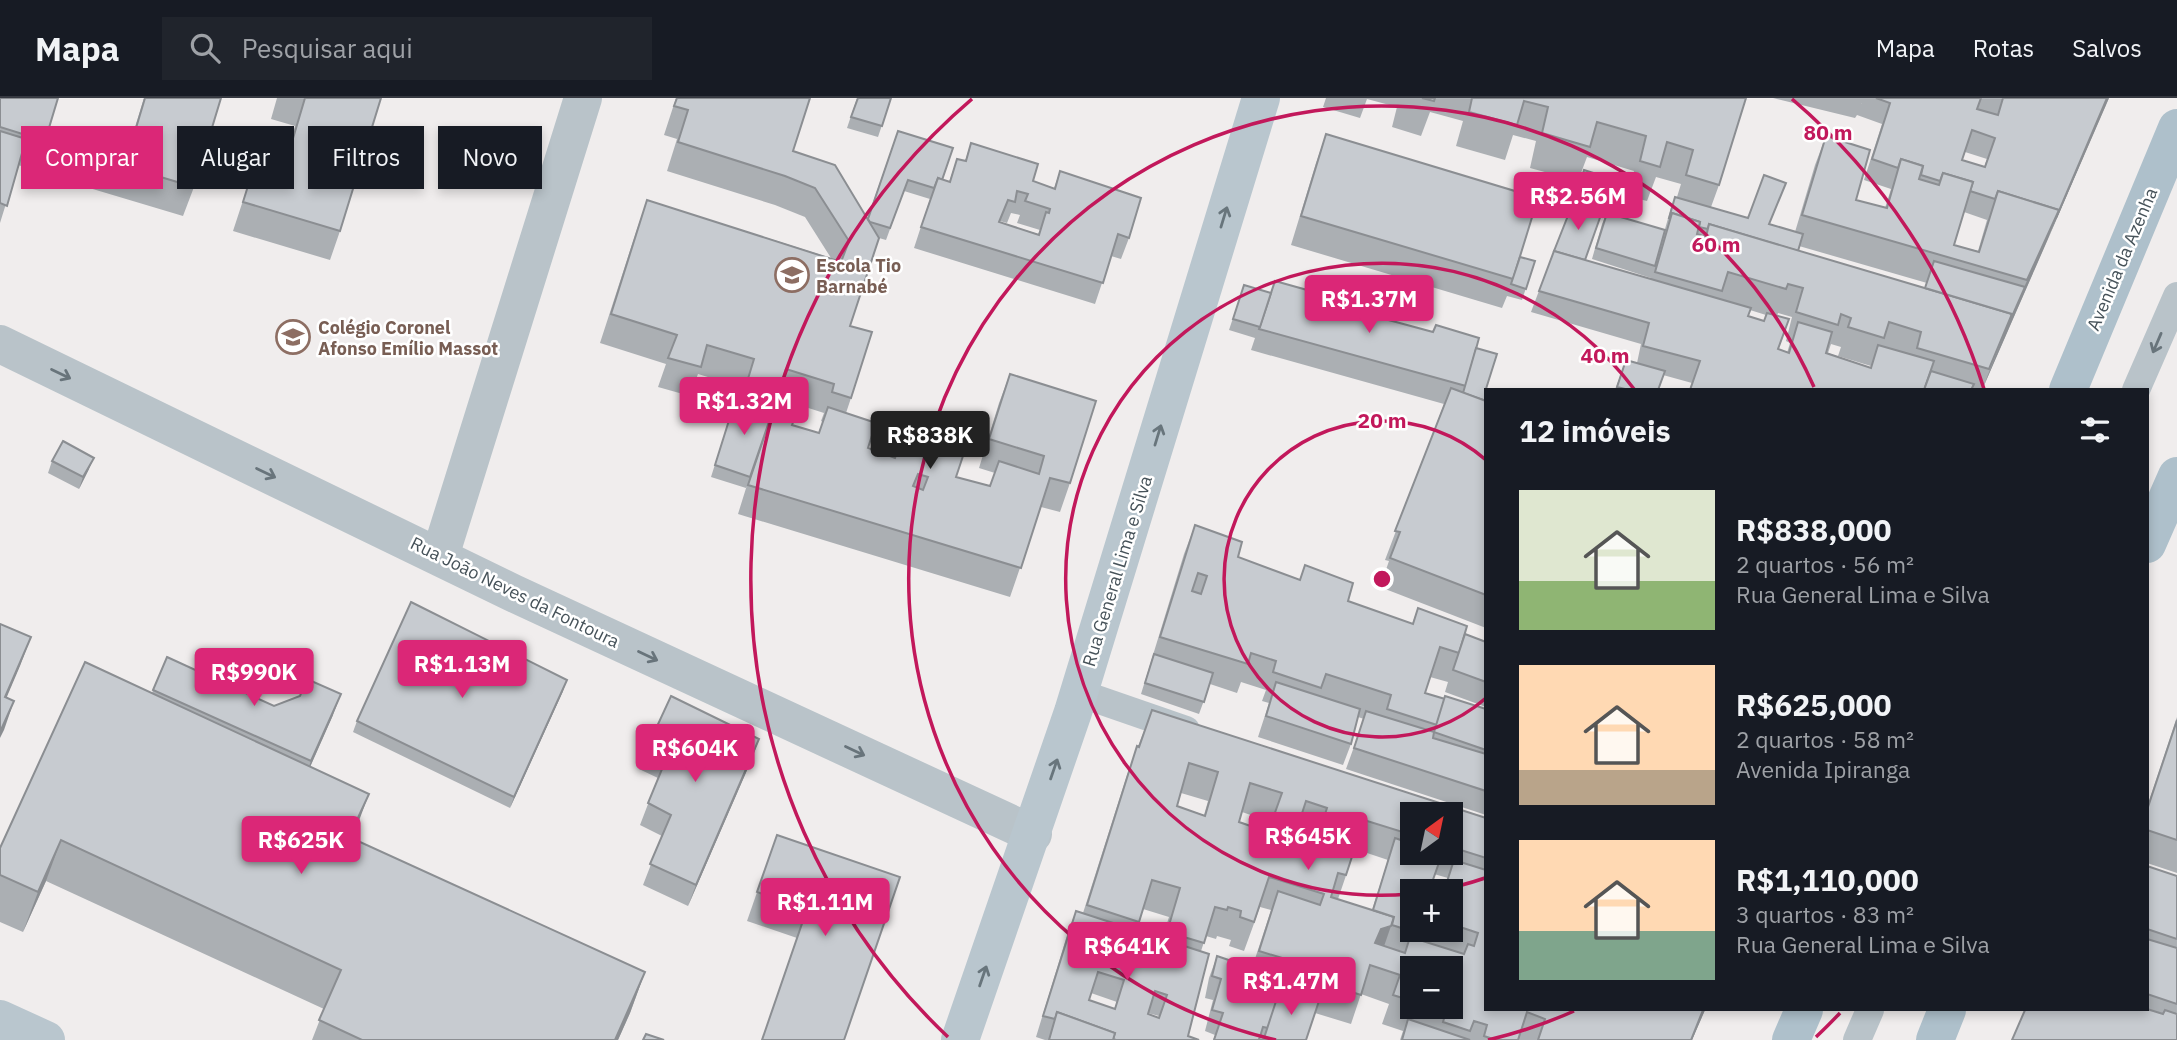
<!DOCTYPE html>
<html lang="pt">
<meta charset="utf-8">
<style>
:root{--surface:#171b24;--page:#20242c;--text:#f1f3f6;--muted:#9ea1a6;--line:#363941;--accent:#db2777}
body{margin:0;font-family:"IBM Plex Sans",sans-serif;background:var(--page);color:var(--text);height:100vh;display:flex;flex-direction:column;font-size:26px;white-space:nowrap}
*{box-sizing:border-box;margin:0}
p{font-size:23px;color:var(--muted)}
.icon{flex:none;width:38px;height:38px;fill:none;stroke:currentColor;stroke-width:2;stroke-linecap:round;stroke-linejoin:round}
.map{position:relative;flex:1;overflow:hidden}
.side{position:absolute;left:1484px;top:290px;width:665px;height:623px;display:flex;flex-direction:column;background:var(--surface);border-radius:0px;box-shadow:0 4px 10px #0003}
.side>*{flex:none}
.guide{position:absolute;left:21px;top:28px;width:665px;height:63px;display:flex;gap:14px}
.needle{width:46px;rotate:33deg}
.buttons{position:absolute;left:1400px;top:704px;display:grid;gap:14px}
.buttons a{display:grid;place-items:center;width:63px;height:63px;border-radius:0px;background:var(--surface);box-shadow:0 4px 10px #0003;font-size:35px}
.price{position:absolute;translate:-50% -60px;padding:0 16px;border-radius:7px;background:var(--accent);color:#fff;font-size:23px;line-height:46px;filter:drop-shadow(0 2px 4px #0008)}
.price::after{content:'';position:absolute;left:50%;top:42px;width:21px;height:16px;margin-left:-10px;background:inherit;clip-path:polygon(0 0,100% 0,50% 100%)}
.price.selected{background:#222;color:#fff}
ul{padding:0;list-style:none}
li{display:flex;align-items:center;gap:21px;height:175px;padding:0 35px}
li span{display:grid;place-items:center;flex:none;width:196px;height:140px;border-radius:0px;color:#555}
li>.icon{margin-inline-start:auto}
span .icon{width:84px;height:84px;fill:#fffc;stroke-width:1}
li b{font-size:30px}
h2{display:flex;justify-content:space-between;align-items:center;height:84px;padding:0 35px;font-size:30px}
.tag{padding:0 24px;border-radius:0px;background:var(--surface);box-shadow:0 4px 10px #0003;font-size:24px;line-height:63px}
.tag.selected{background:var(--accent);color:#fff}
header{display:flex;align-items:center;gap:42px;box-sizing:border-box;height:98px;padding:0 35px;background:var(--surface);border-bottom:2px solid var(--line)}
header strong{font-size:33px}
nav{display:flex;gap:38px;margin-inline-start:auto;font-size:24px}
.search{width:490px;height:63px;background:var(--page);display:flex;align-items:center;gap:18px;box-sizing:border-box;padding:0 24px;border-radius:0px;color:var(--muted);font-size:26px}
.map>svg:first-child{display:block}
</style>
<header>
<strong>Mapa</strong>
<div class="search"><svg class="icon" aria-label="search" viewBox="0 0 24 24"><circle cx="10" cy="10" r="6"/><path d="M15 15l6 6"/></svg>Pesquisar aqui</div>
<nav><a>Mapa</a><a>Rotas</a><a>Salvos</a></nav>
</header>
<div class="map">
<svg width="2177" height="942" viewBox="0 0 2177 942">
<rect width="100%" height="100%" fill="#f0eded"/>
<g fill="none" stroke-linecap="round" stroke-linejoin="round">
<g stroke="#b9c3c9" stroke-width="28">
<polyline points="2136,292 2177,198"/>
<polyline points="1079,595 1186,632"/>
<polyline points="1857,942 1870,912"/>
</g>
<g stroke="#b9c3c9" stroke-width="38">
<polyline points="0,246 513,495 1033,736"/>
<polyline points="440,458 583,0"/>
</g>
<g stroke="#b9c6ce" stroke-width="38">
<polyline points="0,921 46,942"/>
<polyline points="960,942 1073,614 1261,0"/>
</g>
<g stroke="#aec0cb" stroke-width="38">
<polyline points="2068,292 2177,30"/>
<polyline points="2147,446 2177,378"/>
<polyline points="1791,942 1804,912"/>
<polyline points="1935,942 1947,912"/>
</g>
</g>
<g fill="#abafb3" fill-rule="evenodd">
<polygon points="0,0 45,43 34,72 18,67 0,125"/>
<polygon points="144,0 221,0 194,89 183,118 86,89 105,31 132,39"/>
<polygon points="277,0 381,0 340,133 330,162 233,133 252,75 278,83 295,28 271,21"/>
<path d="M 676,0 L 810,0 L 793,53 L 867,121 L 898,33 L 942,82 L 949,84 L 957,61 L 965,63 L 971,45 L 1033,83 L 1054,90 L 1060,73 L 1129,140 L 1121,161 L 1111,158 L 1095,206 L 914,150 L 930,101 L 904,93 L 886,142 L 879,140 L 850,228 L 851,300 L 846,315 L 868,350 L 895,360 L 904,334 L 956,379 L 990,388 L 995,375 L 979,370 L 999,305 L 1010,276 L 1070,385 L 1060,414 L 1041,409 L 1010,499 L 738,416 L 747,387 L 746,390 L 711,379 L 736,300 L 740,302 L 744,290 L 698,276 L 690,298 L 658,289 L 666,266 L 600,245 L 637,131 L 647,102 L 831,160 L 805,119 L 775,107 L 667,73 L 677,41 L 664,37 ZM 1011,115 L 1020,117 L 1017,125 L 1040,132 L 1038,136 L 999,124 L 1000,123 L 1007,125 ZM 799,307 L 824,315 L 821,323 L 823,324 L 819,335 L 792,327 Z"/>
<polygon points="857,0 891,0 878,39 847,30"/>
<path d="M 1326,0 L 1745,0 L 1719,87 L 1711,109 L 1795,134 L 1815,67 L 1826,38 L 1856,102 L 1885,110 L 1891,91 L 1864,82 L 1882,26 L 1857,17 L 1855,20 L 1773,0 L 1863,0 L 1861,6 L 1863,0 L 2109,0 L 1982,292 L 1689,292 L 1692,285 L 1663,277 L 1658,292 L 1615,292 L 1626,262 L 1637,265 L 1641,246 L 1531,214 L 1554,153 L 1651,181 L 1651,180 L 1592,161 L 1602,126 L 1607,115 L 1665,132 L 1665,131 L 1671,110 L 1675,99 L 1677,99 L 1681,86 L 1656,79 L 1647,103 L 1627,98 L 1634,73 L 1587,59 L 1578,83 L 1530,70 L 1536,43 L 1513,37 L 1505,62 L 1456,48 L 1463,23 L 1430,14 L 1421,38 L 1392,29 L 1397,9 L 1367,1 L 1360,20 L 1323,9 ZM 1965,54 L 1987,61 L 1984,69 L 1962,62 ZM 1964,114 L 1987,122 L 1978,153 L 1954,147 ZM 1799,148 L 1927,185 L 1925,190 L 1798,153 ZM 1750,212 L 1766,217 L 1764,223 L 1748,218 ZM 1778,215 L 1792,219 L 1786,243 L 1790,245 L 1787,255 L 1778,251 L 1777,218 ZM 1831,246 L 1841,249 L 1838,258 L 1871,268 L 1870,270 L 1828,255 Z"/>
<polygon points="1326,36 1520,159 1535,163 1522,202 1507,198 1502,210 1291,147 1316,65"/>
<polygon points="1584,72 1606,101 1602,112 1574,105"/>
<polygon points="1244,187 1270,195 1322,204 1476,250 1486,294 1486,530 1380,489 1389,463 1385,462 1444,306 1251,252 1255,240 1229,232"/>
<polygon points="52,363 89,371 79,391 48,375"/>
<polygon points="1195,427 1238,459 1348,503 1412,526 1418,510 1465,536 1486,544 1486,609 1445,594 1448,584 1430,579 1425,595 1444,601 1486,611 1486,717 1346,671 1364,621 1358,619 1351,646 1343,667 1258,639 1269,605 1262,603 1266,592 1241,584 1237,595 1210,586 1199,616 1141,596 1184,456"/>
<polygon points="167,559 274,608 333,617 310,669 352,740 645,874 630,915 618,942 312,942 324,911 46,783 23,834 0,824 0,750 152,595"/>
<polygon points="563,593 510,710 353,634 357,623"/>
<path d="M 1152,612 L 1486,720 L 1486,912 L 1705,912 L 1692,942 L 1400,942 L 1403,933 L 1382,926 L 1389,906 L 1361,896 L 1351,926 L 1315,915 L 1306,942 L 1213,942 L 1215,937 L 1205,933 L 1213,902 L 1205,900 L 1209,880 L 1217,858 L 1252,870 L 1271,812 L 1260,809 L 1244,853 L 1229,848 L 1231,842 L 1217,838 L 1216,841 L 1206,838 L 1201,853 L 1188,938 L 1199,942 L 1045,942 L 1036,939 L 1068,834 L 1076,813 L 1083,815 L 1127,677 ZM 1181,695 L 1208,703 L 1204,717 L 1177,708 ZM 1242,714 L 1271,724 L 1268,734 L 1239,724 ZM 1412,716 L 1451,716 L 1451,754 L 1412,754 ZM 1297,732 L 1316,738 L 1313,750 L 1293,743 ZM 1355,751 L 1388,762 L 1372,812 L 1338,801 ZM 1434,776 L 1448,780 L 1443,793 L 1451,793 L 1451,831 L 1431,831 L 1427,844 L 1412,839 ZM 1143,811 L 1169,819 L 1162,841 L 1136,832 ZM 1412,870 L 1451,908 L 1412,908 ZM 1091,895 L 1117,904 L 1114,911 L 1089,902 ZM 1148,915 L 1159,918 L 1158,920 L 1148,916 Z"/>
<polygon points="2177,619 2177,775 2147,765 2147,709"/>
<polygon points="647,650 751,663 688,808 643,787 662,738 640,727 658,680 639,671"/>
<polygon points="777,737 900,779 797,840 747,823"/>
<polygon points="2147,768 2177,778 2177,942 2147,912"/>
</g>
<g fill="#8b8e92">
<polygon points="2107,0 2109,0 2048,141 2056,120"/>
<polygon points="2059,112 2048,141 1982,292 2012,216"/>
<polygon points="94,360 89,371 79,391 83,379"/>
<polygon points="31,539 20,568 0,615 5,599"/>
<polygon points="567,582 563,593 510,710 514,699"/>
<polygon points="341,596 333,617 303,685 311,663"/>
<polygon points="14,603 4,632 0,640 0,634"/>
<polygon points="759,641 751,663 688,808 696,787"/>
<polygon points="369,696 354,736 335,779 349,739"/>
<polygon points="61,742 46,783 23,834 38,794"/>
<polygon points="1391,828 1381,857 1375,845 1381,831"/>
<polygon points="645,874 630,915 618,942 615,942"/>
<polygon points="1703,912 1705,912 1692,942 1691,942"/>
</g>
<g fill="#c7cbd0" stroke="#8b8e92" stroke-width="2" fill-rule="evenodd">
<polygon points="0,0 58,0 45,43 0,29"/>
<polygon points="145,0 221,0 194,89 97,60 105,31 133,40"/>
<polygon points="305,0 381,0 340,133 243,104 252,75 280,84"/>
<polygon points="677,0 810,0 793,53 835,67 879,140 850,228 872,234 851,300 832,294 834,286 786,271 779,294 747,284 754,261 707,247 701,269 668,260 677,237 611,216 647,102 841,164 849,143 815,90 785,78 678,44 688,12 674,8"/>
<polygon points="858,0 891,0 882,28 851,19"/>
<polygon points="1422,0 1435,0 1434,3"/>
<polygon points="1472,0 1746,0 1719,87 1686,77 1693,52 1667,44 1660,69 1640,63 1646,38 1597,24 1590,49 1542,35 1548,9 1524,3 1517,27 1469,14"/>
<path d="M 1876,0 L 1981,0 L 1977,11 L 1998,17 L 2003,0 L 2107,0 L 2056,120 L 2059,112 L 1998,93 L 1995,101 L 1970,93 L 1973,84 L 1943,75 L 1940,83 L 1921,77 L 1923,68 L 1901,61 L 1898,70 L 1872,61 L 1890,5 ZM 1972,32 L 1995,40 L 1985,69 L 1962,62 Z"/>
<polygon points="0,33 26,41 7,108 0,105"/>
<polygon points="898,33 953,50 942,82 938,80 934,90 908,82 890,130 870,124 868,121"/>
<polygon points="1326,36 1538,100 1513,181 1301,118"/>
<polygon points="1826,38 1870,52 1856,102 1887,110 1901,61 1923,68 1919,81 1939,87 1943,75 1973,84 1954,147 1979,154 1998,93 2059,112 2027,182 1802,117"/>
<path d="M 971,45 L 1038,66 L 1033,83 L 1055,91 L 1060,73 L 1141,100 L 1129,140 L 1118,136 L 1103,185 L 921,129 L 938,80 L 950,84 L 957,61 L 966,63 ZM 1017,93 L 1028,96 L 1025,103 L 1050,111 L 1049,115 L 1046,114 L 1039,137 L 999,124 L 1008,102 L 1015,104 Z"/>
<polygon points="1584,72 1612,81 1606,101 1578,93"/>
<polygon points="1764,77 1786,85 1769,126 1803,136 1798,153 1709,126 1708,131 1699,129 1700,124 1672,115 1670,120 1669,120 1675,99 1748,120"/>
<polygon points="1573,105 1602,114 1585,162 1554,153"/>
<polygon points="1607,115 1665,132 1655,168 1596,150"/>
<polygon points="1672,115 1700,124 1697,136 1706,139 1709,126 2012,216 1989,271 1917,250 1921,234 1889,224 1884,240 1848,229 1851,220 1841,216 1838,227 1796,214 1803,190 1788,186 1786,191 1728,174 1722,193 1655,174"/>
<polygon points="1554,153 1751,210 1748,218 1764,223 1767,215 1789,221 1778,251 1789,255 1798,224 1832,234 1826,255 1871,270 1878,247 1934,263 1924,292 1690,292 1700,263 1643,248 1649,225 1539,193"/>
<polygon points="1520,159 1535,163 1526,191 1511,186"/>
<polygon points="1934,163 2025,189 2010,223 2012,216 1925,190"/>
<polygon points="1275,183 1325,197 1322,204 1433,234 1436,227 1479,240 1466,288 1259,231"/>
<polygon points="1244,187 1271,195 1260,229 1233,221"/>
<polygon points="1476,250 1497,256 1485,294 1486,303 1463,295"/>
<polygon points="1626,262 1665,273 1658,292 1629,292 1617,289"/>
<polygon points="1931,273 1974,286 1971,292 1924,292"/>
<path d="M 1010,276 L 1096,303 L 1070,385 L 1050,380 L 1021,470 L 748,387 L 779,294 L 802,302 L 792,327 L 819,335 L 828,309 L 876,325 L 868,350 L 895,360 L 904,334 L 965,352 L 956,379 L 990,388 L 999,363 L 1039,376 L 1044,358 L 989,341 ZM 918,376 L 928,379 L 923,392 L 913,388 Z"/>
<polygon points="1451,290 1486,303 1486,497 1390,460 1400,434 1395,433"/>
<polygon points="736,300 773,312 750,379 715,367"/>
<polygon points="63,343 94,360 83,379 52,363"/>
<path d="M 1195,427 L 1242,444 L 1238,459 L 1300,482 L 1305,467 L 1353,485 L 1348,503 L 1413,526 L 1418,510 L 1467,528 L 1459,555 L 1440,549 L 1425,595 L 1445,601 L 1437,627 L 1387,611 L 1391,597 L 1326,576 L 1321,590 L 1273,574 L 1276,563 L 1251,555 L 1248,566 L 1160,539 ZM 1198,475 L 1207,478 L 1201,496 L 1192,493 Z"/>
<polygon points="411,504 567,582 514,699 357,623"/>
<polygon points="0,526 31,539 5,599 14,603 0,634"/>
<polygon points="1465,536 1486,544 1486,584 1453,572"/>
<polygon points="1154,556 1213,575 1204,604 1145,585"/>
<polygon points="167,559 274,608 300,598 307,581 341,596 311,663 153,592"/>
<polygon points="85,564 369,696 349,739 645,874 615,942 362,942 319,922 341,872 61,742 38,794 0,777 0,750"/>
<polygon points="1276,584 1360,611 1351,646 1266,618"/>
<polygon points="671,598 759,641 696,787 650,766 671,717 648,705 667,659 647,650"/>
<polygon points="1445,598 1486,611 1486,652 1434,634 1433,640 1486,656 1486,693 1354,650 1366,613 1434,634"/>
<path d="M 1152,612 L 1486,720 L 1486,760 L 1451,749 L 1451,716 L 1412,716 L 1412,737 L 1364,722 L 1346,777 L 1338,775 L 1331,799 L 1394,819 L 1391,828 L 1381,831 L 1375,845 L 1405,855 L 1410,839 L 1464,856 L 1468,846 L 1474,848 L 1478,835 L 1451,826 L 1451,793 L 1444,793 L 1454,762 L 1486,772 L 1486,912 L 1703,912 L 1691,942 L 1538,942 L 1545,921 L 1527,914 L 1518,942 L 1496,942 L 1484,938 L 1487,927 L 1474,923 L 1470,933 L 1443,924 L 1446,914 L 1428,908 L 1451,908 L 1451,870 L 1412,870 L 1412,903 L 1393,897 L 1400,877 L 1370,867 L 1361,897 L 1298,877 L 1302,866 L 1259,853 L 1278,793 L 1320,807 L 1324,796 L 1269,779 L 1254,824 L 1240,819 L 1241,813 L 1228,809 L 1227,812 L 1215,809 L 1204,845 L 1167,834 L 1180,790 L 1152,782 L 1139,824 L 1087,807 L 1137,648 L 1139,649 ZM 1189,665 L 1218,674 L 1205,718 L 1177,708 ZM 1250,685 L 1282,695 L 1268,734 L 1239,724 ZM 1306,703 L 1327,710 L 1314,750 L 1293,743 Z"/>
<polygon points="2177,622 2177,742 2147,732 2147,712"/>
<polygon points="777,737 900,779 844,942 762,942 807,811 757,794"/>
<polygon points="1395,740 1412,746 1412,754 1437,754 1442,756 1429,793 1412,793 1412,831 1415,831 1414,834 1392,827 1394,819 1373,812"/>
<polygon points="2147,768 2177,778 2177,841 2147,831"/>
<path d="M 1076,813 L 1209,856 L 1188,938 L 1199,942 L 1116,942 L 1113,941 L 1115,935 L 1057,914 L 1055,921 L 1043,918 ZM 1098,874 L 1124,882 L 1115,911 L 1089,902 ZM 1155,893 L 1167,897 L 1159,920 L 1148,916 Z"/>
<polygon points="2147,841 2177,850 2177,906 2147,896"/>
<polygon points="1217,858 1284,881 1268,930 1263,929 1259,942 1214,942 1223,915 1212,912 1221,881 1212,878"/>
<polygon points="1280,891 1319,903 1306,942 1259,942 1260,939 1264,940"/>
<polygon points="2147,911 2163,916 2165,912 2177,916 2177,942 2012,942 2025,912"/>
<polygon points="1057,914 1115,935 1113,942 1049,942"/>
<polygon points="1408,921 1470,942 1402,942"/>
<polygon points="646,936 664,942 643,942"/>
</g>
<defs><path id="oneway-shaft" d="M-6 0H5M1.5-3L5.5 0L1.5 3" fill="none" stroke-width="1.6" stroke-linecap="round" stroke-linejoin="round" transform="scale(1.75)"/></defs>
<g stroke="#68757c">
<use href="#oneway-shaft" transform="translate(1224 119) rotate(-73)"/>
<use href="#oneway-shaft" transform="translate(1158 337) rotate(-73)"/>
<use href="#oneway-shaft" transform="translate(1054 671) rotate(-71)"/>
<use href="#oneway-shaft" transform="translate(983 878) rotate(-71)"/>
</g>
<g stroke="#68747b">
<use href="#oneway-shaft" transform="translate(2157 245) rotate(113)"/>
<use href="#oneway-shaft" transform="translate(61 276) rotate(26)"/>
<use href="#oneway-shaft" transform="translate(266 375) rotate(26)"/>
<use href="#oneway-shaft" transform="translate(648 558) rotate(25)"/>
<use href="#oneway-shaft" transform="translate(855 653) rotate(25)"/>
</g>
<g fill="none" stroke="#c2185b" stroke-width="3.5">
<path d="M1486 600A158 158 0 1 1 1486 362"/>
<path d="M1485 780A316 316 0 0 1 1434 793M1410 796A316 316 0 1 1 1634 291"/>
<path d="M1574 913A473 473 0 0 1 1488 942M1276 942A473 473 0 1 1 1814 289"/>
<path d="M1840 915A631 631 0 0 1 1816 939M948 939A631 631 0 0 1 972 1M1792 1A631 631 0 0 1 1984 291"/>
</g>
<defs>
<g id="school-ring" transform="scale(1.75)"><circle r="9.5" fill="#fff" stroke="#8d6e63" stroke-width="1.5"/><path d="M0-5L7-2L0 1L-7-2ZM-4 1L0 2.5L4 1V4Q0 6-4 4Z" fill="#8d6e63"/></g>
</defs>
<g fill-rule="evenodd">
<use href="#school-ring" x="792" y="177"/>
<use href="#school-ring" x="293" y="239"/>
</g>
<g text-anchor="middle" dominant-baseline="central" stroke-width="5" stroke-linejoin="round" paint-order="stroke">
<g font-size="18" fill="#465259" stroke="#fff">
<text transform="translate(2122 161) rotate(-67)">Avenida da Azenha</text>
<text transform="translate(1117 473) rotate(-73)">Rua General Lima e Silva</text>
<text transform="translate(515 494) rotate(26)">Rua João Neves da Fontoura</text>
</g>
<g font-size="18" font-weight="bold" fill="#785e54" stroke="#fff" text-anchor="start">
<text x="816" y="167">Escola Tio<tspan x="816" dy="21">Barnabé</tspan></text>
<text x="318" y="229">Colégio Coronel<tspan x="318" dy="21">Afonso Emílio Massot</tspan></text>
</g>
</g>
<circle cx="1382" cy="481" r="10" fill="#c2185b" stroke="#fff" stroke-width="3.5"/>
<g font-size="21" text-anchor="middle" font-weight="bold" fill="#c2185b" stroke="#fff" stroke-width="5" stroke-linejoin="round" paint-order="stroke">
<text x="1828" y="42">80 m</text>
<text x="1716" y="154">60 m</text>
<text x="1605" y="265">40 m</text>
<text x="1382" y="330">20 m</text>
</g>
</svg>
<div class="buttons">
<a><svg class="needle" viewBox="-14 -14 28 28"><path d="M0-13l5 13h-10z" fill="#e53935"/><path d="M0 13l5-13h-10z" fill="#9ea1a6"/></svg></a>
<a>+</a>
<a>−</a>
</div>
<b class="price" style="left:1578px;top:134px">R$2.56M</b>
<b class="price" style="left:1369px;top:237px">R$1.37M</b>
<b class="price" style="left:744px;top:339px">R$1.32M</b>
<b class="price selected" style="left:930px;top:373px">R$838K</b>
<b class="price" style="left:462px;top:602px">R$1.13M</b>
<b class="price" style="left:254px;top:610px">R$990K</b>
<b class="price" style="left:695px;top:686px">R$604K</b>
<b class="price" style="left:1308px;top:774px">R$645K</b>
<b class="price" style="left:301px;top:778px">R$625K</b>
<b class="price" style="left:825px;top:840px">R$1.11M</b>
<b class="price" style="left:1127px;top:884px">R$641K</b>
<b class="price" style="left:1291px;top:919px">R$1.47M</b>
<div class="guide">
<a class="tag selected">Comprar</a>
<a class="tag">Alugar</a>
<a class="tag">Filtros</a>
<a class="tag">Novo</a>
</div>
<section class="side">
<h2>12 imóveis<svg class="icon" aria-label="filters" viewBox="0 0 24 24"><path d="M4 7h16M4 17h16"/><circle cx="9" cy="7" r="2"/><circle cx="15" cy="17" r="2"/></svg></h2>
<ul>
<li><span style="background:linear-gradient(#dfe7d0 65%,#8fb573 0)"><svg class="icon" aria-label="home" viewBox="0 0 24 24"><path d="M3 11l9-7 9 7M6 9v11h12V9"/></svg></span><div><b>R$838,000</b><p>2 quartos · 56 m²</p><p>Rua General Lima e Silva</p></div></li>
<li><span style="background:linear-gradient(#ffd9b3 75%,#b9a48a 0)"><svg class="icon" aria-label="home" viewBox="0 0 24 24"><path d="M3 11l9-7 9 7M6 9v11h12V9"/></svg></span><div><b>R$625,000</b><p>2 quartos · 58 m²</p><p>Avenida Ipiranga</p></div></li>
<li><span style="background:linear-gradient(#ffd9b3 65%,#7fa58c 0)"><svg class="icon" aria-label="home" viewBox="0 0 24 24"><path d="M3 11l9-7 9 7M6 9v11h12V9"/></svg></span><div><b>R$1,110,000</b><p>3 quartos · 83 m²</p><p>Rua General Lima e Silva</p></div></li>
</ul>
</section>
</div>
